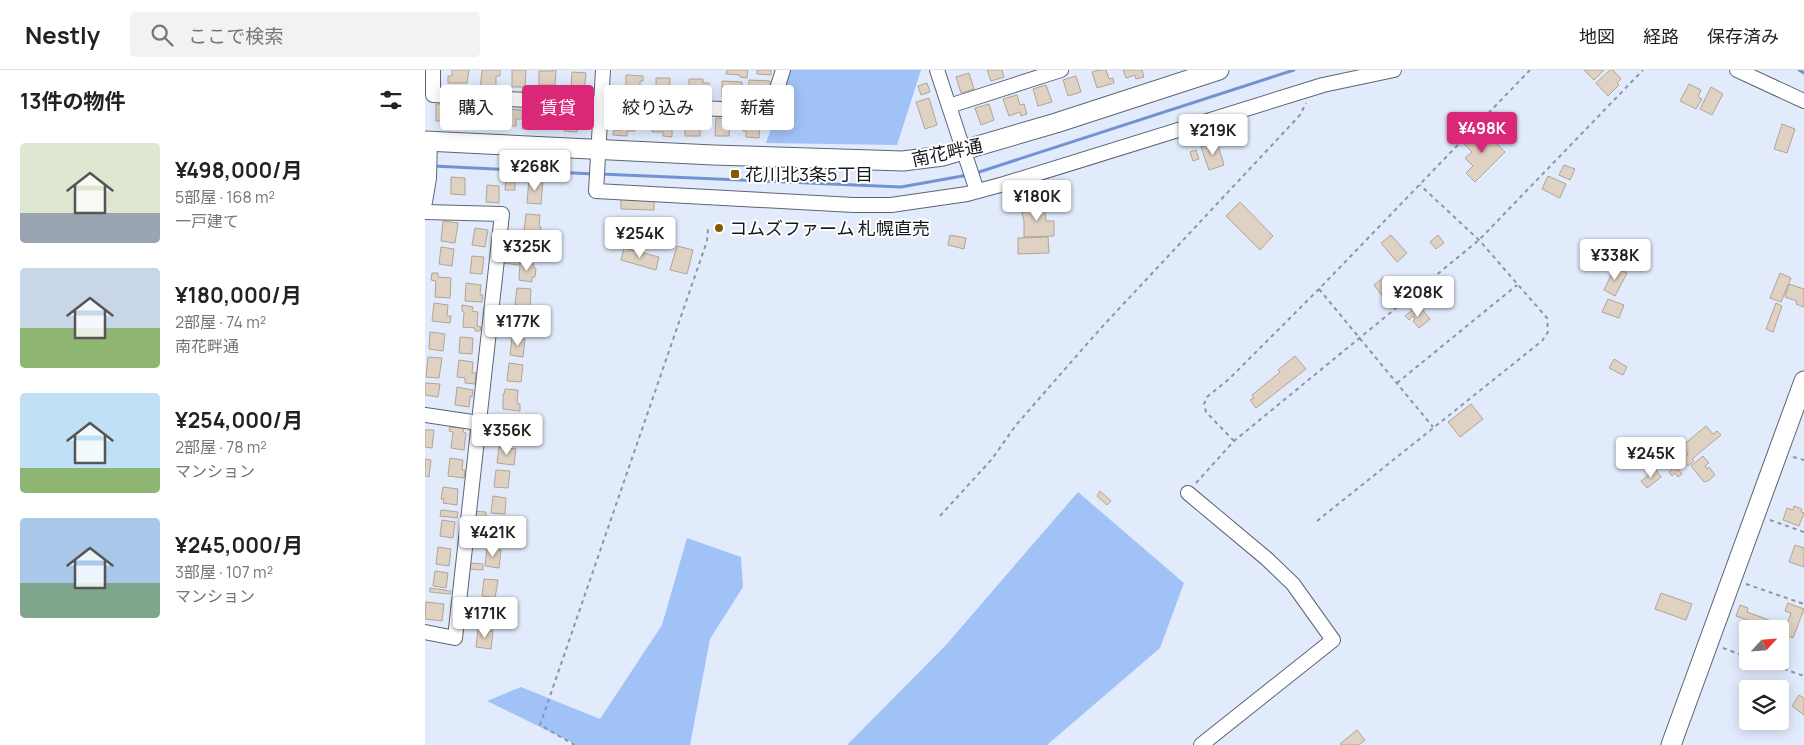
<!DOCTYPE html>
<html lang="ja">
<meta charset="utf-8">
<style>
:root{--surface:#fff;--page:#f2f2f2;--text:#222;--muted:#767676;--line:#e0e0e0;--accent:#db2777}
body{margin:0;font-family:Manrope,"Noto Sans JP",sans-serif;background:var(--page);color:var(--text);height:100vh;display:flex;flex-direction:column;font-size:19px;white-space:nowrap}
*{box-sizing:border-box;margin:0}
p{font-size:16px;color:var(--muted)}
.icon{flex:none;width:28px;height:28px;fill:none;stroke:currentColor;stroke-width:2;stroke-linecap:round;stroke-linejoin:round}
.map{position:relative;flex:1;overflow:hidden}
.details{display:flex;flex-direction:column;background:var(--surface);width:425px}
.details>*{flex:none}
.hud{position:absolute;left:15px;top:15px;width:475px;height:45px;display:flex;gap:10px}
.needle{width:32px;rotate:64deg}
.controls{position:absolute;left:1314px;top:550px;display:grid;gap:10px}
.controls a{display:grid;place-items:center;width:50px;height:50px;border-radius:5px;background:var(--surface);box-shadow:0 2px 12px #0003;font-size:25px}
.price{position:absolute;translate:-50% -42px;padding:0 11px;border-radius:5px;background:#fff;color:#222;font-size:16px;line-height:32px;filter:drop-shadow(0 1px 2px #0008)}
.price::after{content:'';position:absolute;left:50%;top:30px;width:15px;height:11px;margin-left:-8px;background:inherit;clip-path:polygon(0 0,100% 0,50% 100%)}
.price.active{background:var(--accent);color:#fff}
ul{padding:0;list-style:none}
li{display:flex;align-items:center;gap:15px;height:125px;padding:0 20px}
li span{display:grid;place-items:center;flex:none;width:140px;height:100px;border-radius:5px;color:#555}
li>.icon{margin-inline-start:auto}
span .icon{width:60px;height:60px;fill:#fffc;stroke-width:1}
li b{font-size:21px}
h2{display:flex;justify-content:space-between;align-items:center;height:60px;padding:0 20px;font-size:21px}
.tag{padding:0 18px;border-radius:5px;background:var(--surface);box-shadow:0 2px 12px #0003;font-size:18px;line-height:45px}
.tag.active{background:var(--accent);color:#fff}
header{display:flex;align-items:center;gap:30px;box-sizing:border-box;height:70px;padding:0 25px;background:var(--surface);border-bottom:1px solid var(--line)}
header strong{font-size:24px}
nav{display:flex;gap:28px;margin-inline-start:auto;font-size:18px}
.search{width:350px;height:45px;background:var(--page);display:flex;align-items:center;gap:12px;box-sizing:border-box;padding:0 18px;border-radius:5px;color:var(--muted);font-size:19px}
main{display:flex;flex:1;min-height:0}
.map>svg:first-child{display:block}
</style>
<header>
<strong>Nestly</strong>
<div class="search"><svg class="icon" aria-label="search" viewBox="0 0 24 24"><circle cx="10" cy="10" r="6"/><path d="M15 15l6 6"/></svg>ここで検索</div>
<nav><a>地図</a><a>経路</a><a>保存済み</a></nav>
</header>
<main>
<section class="details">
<h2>13件の物件<svg class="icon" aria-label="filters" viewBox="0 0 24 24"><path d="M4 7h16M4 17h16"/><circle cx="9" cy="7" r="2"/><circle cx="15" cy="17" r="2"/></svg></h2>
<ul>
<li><span style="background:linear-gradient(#dfe7d0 70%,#9aa5b1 0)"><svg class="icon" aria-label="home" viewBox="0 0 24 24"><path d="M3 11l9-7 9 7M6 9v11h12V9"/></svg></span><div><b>¥498,000/月</b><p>5部屋 · 168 m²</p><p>一戸建て</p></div></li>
<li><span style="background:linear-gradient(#c9d6e8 60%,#8fb573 0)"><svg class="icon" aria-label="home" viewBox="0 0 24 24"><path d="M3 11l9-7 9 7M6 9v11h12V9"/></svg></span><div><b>¥180,000/月</b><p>2部屋 · 74 m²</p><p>南花畔通</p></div></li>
<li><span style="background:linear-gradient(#bfe0f5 75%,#8fb573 0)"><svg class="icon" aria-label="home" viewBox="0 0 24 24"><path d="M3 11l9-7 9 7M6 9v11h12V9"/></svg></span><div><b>¥254,000/月</b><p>2部屋 · 78 m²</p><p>マンション</p></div></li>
<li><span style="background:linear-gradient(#a9c7e8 65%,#7fa58c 0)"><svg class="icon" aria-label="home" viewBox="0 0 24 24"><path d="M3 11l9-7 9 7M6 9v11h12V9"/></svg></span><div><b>¥245,000/月</b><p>3部屋 · 107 m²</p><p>マンション</p></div></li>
</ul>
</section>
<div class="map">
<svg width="1379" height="675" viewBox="0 0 1379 675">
<rect width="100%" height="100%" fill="#e1ebfc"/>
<g fill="#a1c2f7">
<polygon points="366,0 496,0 472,75 341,73"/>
<polygon points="653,422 759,513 735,578 622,675 422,675 521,575"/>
<polygon points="262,468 316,487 318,517 285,569 265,675 152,675 62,631 96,617 175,649 237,555"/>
</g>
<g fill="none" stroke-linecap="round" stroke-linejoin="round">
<g stroke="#7194d0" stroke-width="3">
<polyline points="1374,0 1379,3"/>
<polyline points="8,96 169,104"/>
<polyline points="551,103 869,0"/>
<polyline points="175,104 476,117 543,105"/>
</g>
</g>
<g fill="#e0d2c3" stroke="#b1a496">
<polygon points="27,0 44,0 42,13 23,13 23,6 27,6"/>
<polygon points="57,0 75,0 75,6 71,6 71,16 65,16 65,21 55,20"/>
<polygon points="87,0 101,0 100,17 87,17"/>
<polygon points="128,0 131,0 130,15 114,15 114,1 128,1"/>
<polygon points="302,0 323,0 322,8 315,7 315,5 301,4"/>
<polygon points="332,0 346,0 346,5 332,4"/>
<polygon points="562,0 577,0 579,7 566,11"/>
<polygon points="674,0 681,0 684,9 688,8 689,13 672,18 667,2"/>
<polygon points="698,0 717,0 719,7 711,9 710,5 701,8"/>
<polygon points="1159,0 1179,0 1169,10"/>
<polygon points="1185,0 1188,0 1196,9 1192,13 1194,15 1183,26 1171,13"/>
<polygon points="147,2 161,3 159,24 141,24 141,18 146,18"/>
<polygon points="544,3 549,19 536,23 531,7"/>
<polygon points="201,5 218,6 218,11 215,11 215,22 201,22"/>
<polygon points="651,6 656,22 643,26 638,10"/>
<polygon points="231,8 245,8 244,26 231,25"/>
<polygon points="264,9 278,9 278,13 284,13 283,32 277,32 277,27 264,27"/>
<polygon points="324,10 345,11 345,19 340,19 340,28 335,28 335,23 324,23"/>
<polygon points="297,11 317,12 317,33 311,33 311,28 297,27"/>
<polygon points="502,13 505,22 496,25 493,16"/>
<polygon points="1264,14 1276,20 1273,27 1277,29 1271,39 1255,31"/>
<polygon points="621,15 627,32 613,36 608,19"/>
<polygon points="1286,17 1298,24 1287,45 1275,39"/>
<polygon points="592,25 595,35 599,34 602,44 596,46 595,42 584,46 578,29"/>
<polygon points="504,28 512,55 500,59 491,32"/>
<polygon points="11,34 24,34 24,40 26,40 26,43 30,43 30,55 22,55 22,51 11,51"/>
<polygon points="49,34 62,34 61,53 53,53 53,50 48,50"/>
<polygon points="564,34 569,50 556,55 550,38"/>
<polygon points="110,38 126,39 126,56 109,56"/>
<polygon points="78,39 97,40 97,49 91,49 91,56 77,56"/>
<polygon points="146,40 151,40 153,45 162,45 162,55 152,54 152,62 139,61 139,42 146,42"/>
<polygon points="98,41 103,42 102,59 97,59"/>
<polygon points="197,43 211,44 210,61 202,61 202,66 188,65 189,60 196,60"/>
<polygon points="228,45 242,46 242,54 247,54 247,67 238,66 238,62 227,62"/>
<polygon points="291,48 305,49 304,66 290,66"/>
<rect x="260" y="49" width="15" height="17"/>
<polygon points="321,50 335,50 334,68 321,67 321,61 318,61 318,55 321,55"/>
<polygon points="1357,54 1370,59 1362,83 1349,79"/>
<polygon points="1056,58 1080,82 1050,112 1041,103 1048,96 1040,88 1047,82 1039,74"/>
<polygon points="792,72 799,95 784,100 776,77"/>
<polygon points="771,80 774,89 768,91 765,82"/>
<polygon points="1139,95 1150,99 1145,110 1134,105"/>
<polygon points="1123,106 1141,114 1135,128 1117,119"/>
<polygon points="26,107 40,108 40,125 26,124"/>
<polygon points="81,108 90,109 90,120 80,120"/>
<polygon points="104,109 118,110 116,134 102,133"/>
<polygon points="612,113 615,121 603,124 600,116"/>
<polygon points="62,115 74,116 74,133 61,132"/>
<polygon points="196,129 229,130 229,140 196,139"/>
<polygon points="815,132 848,166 835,180 801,146"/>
<polygon points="619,133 621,151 629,151 629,166 599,167 599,151 596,138 603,137 603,134"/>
<polygon points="101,144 115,145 114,156 116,157 115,163 99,161"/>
<polygon points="18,151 33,153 30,173 16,171"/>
<polygon points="50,158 63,160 60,177 47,175"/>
<polygon points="525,165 541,168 539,179 523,175"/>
<polygon points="966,165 982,183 972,192 956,173"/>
<polygon points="1013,165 1019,173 1011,179 1005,172"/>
<polygon points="623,167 624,183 593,184 593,168"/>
<polygon points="98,169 112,170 111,174 114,174 113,182 110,182 110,187 97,186"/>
<polygon points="252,176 268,180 262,204 245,200"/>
<polygon points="16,177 29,179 27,196 14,194"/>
<polygon points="199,178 234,187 231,200 196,190"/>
<polygon points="47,186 59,187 57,204 45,203"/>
<polygon points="79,187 95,189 94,195 78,193"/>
<polygon points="95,193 109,194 108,198 111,198 110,207 107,207 107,212 94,210"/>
<polygon points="1187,196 1202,203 1190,226 1179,220 1187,203 1184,202"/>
<polygon points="7,203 13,203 13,207 26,208 25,228 10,227 11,211 6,210"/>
<polygon points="1355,203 1366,208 1356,232 1345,228"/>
<polygon points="959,207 970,221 960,229 949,215"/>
<polygon points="41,213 56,215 55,225 58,225 57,232 40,231"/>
<polygon points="1364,214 1379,219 1379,237 1371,234 1372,231 1360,227"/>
<polygon points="92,218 106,219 105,237 90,235"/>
<polygon points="1183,229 1199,235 1194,248 1177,242"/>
<polygon points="9,233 23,235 22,246 26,246 25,253 7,251"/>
<polygon points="1351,233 1357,236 1348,262 1341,259"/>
<polygon points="37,235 48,237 47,241 53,242 52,256 56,257 55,261 50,261 50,258 38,257 39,242 37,241"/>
<polygon points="989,239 992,243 997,239 1005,249 994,258 988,251 990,249 988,246 984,250 980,246"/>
<polygon points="89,243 103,245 101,262 87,260"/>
<polygon points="5,262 20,264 18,281 4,279"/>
<polygon points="35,267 48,268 47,284 34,283"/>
<polygon points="87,268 100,269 98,287 85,285"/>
<polygon points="870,286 881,299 831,338 825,330 829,328 827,325 855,302 853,300"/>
<polygon points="3,287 17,288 14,308 1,307"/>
<polygon points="1189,289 1202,297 1198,305 1184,298"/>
<polygon points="34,290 48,292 47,303 51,303 50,314 40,313 40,308 32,307"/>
<polygon points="84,293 98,295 96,312 82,311"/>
<polygon points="0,313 15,314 13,327 0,325"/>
<polygon points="32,317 48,320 47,327 45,326 44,337 30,335"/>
<polygon points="80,319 93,320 92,333 95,334 95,341 78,339 78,324 79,324"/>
<polygon points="1046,334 1058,349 1035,367 1023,352"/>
<polygon points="78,346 92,348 90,365 76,363"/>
<polygon points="1281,356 1288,364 1292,361 1296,365 1267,389 1269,391 1263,396 1257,390 1263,384 1257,376"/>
<polygon points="25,357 39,358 38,362 41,363 39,380 26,378 28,362 24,361"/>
<polygon points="0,360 9,360 7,378 0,377"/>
<polygon points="74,377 91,379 89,395 72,393"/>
<polygon points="1215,379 1219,384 1211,390 1207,385"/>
<polygon points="1278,386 1284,393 1280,396 1282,399 1284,397 1290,405 1283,411 1279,412 1266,396"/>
<polygon points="25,388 38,390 37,400 40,400 39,408 23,406"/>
<polygon points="0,389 6,390 4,407 0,406"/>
<polygon points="1250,396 1257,404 1253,407 1250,403 1247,406 1244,402"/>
<polygon points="71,400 85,401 83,418 69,417"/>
<polygon points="1231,400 1236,407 1222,418 1216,411"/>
<polygon points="18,417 33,419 32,435 18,433 19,429 16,429"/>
<polygon points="675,421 686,431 682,435 672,426"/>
<polygon points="68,426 81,428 80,444 66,443"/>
<polygon points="1369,436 1377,439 1376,442 1379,443 1374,456 1358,450 1362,438 1368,440"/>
<polygon points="16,440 33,442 32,448 15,446"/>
<polygon points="49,441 61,442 61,448 48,448"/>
<polygon points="17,450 30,452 28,468 15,466"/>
<polygon points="65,453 78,454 76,471 63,469"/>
<polygon points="46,463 60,464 59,472 45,471"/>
<polygon points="1370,475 1379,478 1379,497 1364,492"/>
<polygon points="13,477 26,479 24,496 11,494"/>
<polygon points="62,479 76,480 74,498 60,496"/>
<polygon points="45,493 58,494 58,500 44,499"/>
<polygon points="10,501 23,503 21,518 8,516"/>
<polygon points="59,509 73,510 70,528 57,526"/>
<polygon points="5,518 26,521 25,524 5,522"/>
<polygon points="1236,523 1267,534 1261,550 1230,539"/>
<polygon points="1,532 19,534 17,551 0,549"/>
<polygon points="56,533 70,534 68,552 54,551"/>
<polygon points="1363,533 1379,539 1368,568 1355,563 1355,559 1347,559 1349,552 1361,557 1366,543 1360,541"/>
<polygon points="1315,535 1323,538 1322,542 1349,552 1346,559 1311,546"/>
<polygon points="53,560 68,561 66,579 51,577"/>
<polygon points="1374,625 1379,628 1379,645 1367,636"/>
<polygon points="932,660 940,670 934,675 916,675 915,674"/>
</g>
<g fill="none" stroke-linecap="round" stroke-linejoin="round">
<g stroke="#5c6573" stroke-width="16">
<g id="street">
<polyline points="8,0 8,25 176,34 345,41 358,0"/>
<polyline points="178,0 171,121 429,135 466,135 542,124 579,114 898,15 969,0"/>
<polyline points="512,0 552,121"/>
<polyline points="1312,0 1379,31"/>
<polyline points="524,36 636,0"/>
<polyline points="0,132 4,108 5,71"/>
<polyline points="0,142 77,144 30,568 0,562"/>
<polyline points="0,345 54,353"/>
<polyline points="763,423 842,489 868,514 908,570 776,675"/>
</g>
</g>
<g stroke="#5c6573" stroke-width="21">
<g id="secondary">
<polyline points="0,71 288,85 478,91 518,86 631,53 794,0"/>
<polyline points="1246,675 1379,311"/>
</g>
</g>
<g stroke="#8d95a1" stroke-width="2" stroke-dasharray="4 4" stroke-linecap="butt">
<polyline points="894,219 1008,357"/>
<polyline points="972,313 1092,215"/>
<polyline points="809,371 781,342 779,334 782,327 804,309 894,219 1105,0"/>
<polyline points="1368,387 1379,390"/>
<polyline points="771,413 809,371 1054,170 1218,0"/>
<polyline points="515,446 567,389 591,355 676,258 875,45 881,33"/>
<polyline points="1345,450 1379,462"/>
<polyline points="892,451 1117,271 1123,262 1122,248 1054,170 995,115"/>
<polyline points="1321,514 1379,534"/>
<polyline points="1298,578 1322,587"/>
<polyline points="1336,591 1379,606"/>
<polyline points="150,675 115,655 282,171 283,159"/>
</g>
<use href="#street" stroke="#fff" stroke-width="14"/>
<use href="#secondary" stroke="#fff" stroke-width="19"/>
</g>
<g fill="#8a5801" stroke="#fff" stroke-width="2">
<rect x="305" y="99" width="10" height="10" rx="2.5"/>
<circle cx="294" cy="158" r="5"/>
</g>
<g text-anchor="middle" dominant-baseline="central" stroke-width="4" stroke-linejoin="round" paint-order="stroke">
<g font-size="18" fill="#15191e" stroke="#fff">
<text transform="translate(522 82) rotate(-12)">南花畔通</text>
</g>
<g font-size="18" fill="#15191e" stroke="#fff" text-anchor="start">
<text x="320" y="104">花川北3条5丁目</text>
<text x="304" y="158">コムズファーム 札幌直売</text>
</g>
</g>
</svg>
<div class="controls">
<a><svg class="needle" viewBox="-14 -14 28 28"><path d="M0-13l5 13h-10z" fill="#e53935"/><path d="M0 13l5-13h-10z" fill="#767676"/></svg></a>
<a><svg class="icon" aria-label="layers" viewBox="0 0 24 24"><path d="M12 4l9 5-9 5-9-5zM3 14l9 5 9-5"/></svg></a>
</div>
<b class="price active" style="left:1057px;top:84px">¥498K</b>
<b class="price" style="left:788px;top:86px">¥219K</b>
<b class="price" style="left:110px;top:122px">¥268K</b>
<b class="price" style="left:612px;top:152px">¥180K</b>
<b class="price" style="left:215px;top:189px">¥254K</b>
<b class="price" style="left:102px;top:202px">¥325K</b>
<b class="price" style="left:1190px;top:211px">¥338K</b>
<b class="price" style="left:993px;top:248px">¥208K</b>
<b class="price" style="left:93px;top:277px">¥177K</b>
<b class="price" style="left:82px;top:386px">¥356K</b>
<b class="price" style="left:1226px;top:409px">¥245K</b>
<b class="price" style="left:68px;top:488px">¥421K</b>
<b class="price" style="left:60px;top:569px">¥171K</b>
<div class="hud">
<a class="tag">購入</a>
<a class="tag active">賃貸</a>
<a class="tag">絞り込み</a>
<a class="tag">新着</a>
</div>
</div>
</main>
